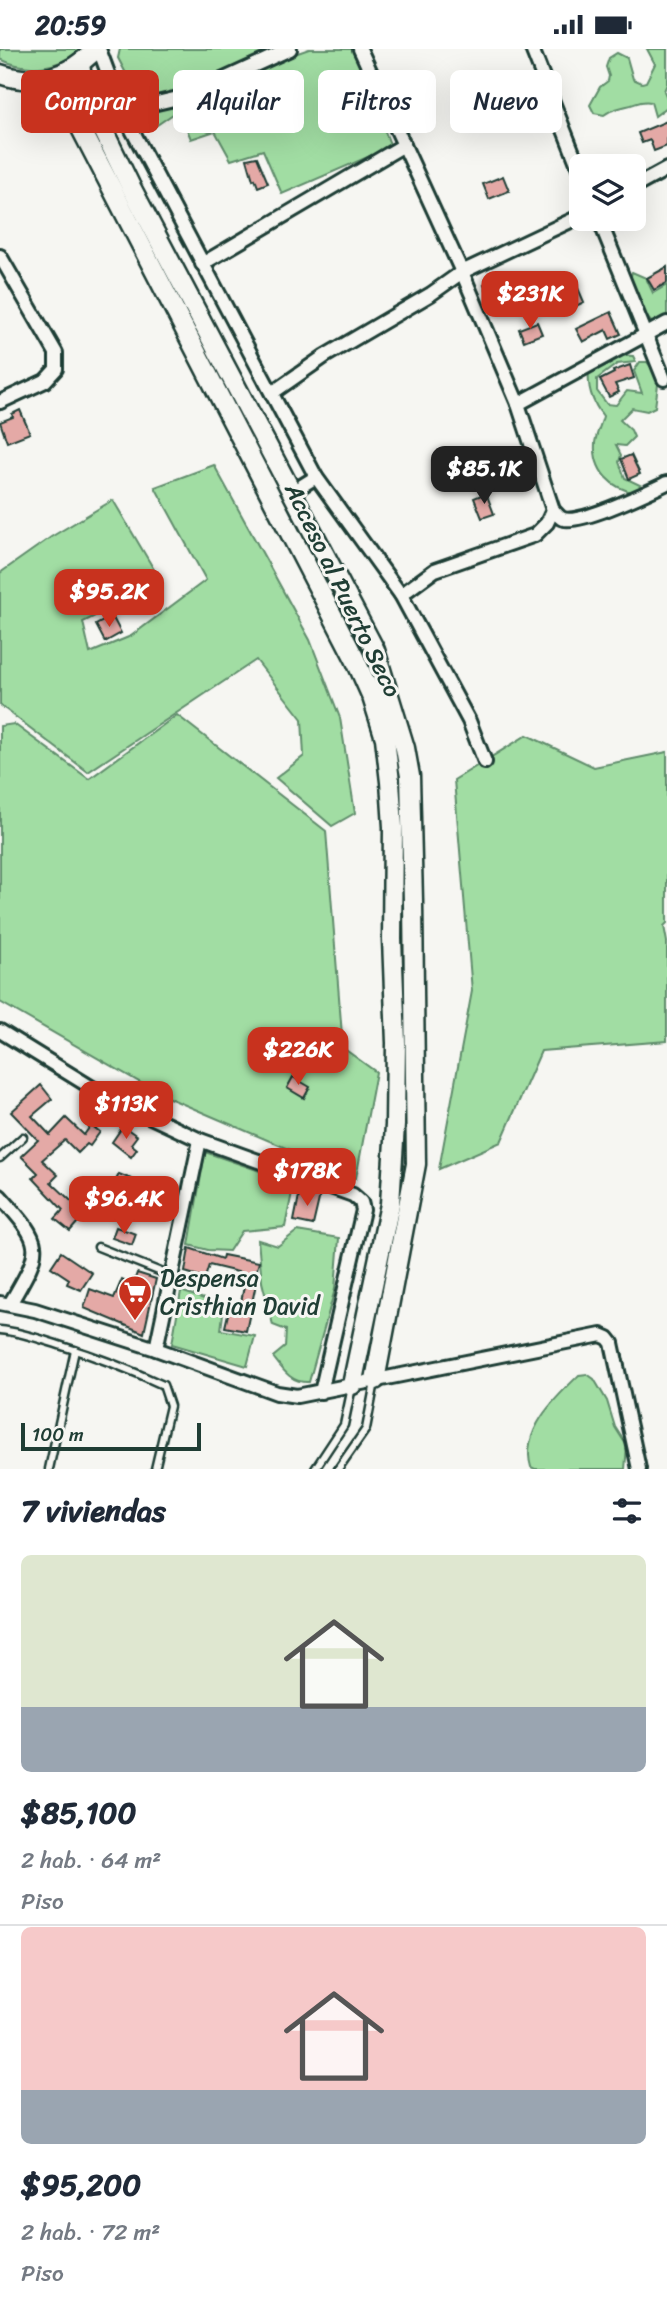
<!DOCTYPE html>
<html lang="es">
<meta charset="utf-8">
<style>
:root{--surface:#fff;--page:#f2f2f3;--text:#1f2937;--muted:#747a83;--line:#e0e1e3;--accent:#c8321e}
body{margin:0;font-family:Sriracha,sans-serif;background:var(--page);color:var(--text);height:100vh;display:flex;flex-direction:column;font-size:26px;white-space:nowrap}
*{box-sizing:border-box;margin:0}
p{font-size:23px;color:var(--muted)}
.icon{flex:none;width:38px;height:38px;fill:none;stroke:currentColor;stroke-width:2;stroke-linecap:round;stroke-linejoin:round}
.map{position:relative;height:1420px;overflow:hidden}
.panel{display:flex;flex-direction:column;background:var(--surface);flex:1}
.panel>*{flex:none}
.top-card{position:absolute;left:21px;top:21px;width:626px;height:63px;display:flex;gap:14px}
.fabs{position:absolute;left:569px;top:105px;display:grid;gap:14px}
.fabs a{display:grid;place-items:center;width:77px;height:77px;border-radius:10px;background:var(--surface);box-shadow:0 7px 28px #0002;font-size:35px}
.scale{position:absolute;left:21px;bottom:18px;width:180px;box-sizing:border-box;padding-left:7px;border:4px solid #1f3d34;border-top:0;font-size:19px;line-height:24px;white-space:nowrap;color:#1f3d34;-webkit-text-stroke:5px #f6f6f2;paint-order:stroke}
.price{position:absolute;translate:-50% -60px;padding:0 16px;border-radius:14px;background:var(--accent);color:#fff;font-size:23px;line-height:46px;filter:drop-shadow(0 2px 4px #0008)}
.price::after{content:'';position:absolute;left:50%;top:42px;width:21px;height:16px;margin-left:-10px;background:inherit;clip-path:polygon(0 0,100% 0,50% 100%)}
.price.active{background:#222;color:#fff}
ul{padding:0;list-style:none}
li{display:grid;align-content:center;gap:14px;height:371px;padding:0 21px}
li+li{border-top:2px solid var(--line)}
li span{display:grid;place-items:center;height:217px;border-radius:10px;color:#555}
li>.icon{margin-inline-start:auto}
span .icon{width:126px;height:126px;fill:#fffc;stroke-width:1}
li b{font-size:30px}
h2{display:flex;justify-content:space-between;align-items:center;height:84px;padding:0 21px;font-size:30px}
.tag{padding:0 24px;border-radius:10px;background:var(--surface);box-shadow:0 7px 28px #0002;font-size:24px;line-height:63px}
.tag.active{background:var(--accent);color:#fff}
.status{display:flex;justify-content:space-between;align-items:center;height:49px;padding:0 35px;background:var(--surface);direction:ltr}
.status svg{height:19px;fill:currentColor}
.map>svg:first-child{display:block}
</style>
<div class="status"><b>20:59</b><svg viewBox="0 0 49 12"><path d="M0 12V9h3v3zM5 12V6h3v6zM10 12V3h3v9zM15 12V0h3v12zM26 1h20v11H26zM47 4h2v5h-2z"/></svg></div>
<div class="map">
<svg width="667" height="1420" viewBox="0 0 667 1420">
<rect width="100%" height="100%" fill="#f6f6f2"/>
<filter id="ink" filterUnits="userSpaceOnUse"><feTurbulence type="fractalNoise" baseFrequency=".0143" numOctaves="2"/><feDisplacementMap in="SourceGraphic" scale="14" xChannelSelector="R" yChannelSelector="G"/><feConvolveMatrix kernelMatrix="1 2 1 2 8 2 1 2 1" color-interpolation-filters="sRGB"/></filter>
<g filter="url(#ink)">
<g fill="#a1dda3" stroke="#608d6c" stroke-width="2">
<path d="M 0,0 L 81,0 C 58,21 27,23 0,10 Z"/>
<polygon points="120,0 280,0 281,10 309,0 353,0 391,98 282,145 263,101 231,111 215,82 191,90 179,61 154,78 118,9"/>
<path d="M 647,0 L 667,0 L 667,35 L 664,42 L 667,49 L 667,58 L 655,67 L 651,53 C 640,51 637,55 627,57 C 617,60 614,59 604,66 L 594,64 L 590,56 L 600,38 L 608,32 L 609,27 L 606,18 L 609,9 L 617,4 L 627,9 L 633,30 L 642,34 L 646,33 L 655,15 Z"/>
<path d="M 632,223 L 646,229 L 653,244 L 667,236 L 667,271 L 656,277 C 644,269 627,237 632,223 Z"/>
<path d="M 617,306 L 633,307 L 636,313 L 617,315 L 597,330 L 597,342 L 607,355 L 616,356 L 627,342 L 642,344 L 634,322 L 640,313 L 647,313 L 659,328 L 655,358 L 647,362 L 632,359 L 620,371 L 631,381 L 634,388 L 625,397 L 616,396 L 621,406 L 619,413 L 625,429 L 642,437 L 643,439 L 637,444 C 611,440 593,422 595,394 C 596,385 601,376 603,367 C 592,353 587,339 589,321 Z"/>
<polygon points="214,416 310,591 340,669 355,764 332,777 276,729 304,707 302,670 256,611 88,723 0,656 0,524 51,488 113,451 162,534 83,573 90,604 131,587 206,531 155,438"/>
<polygon points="177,666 326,782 343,999 376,1023 356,1129 162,1046 0,953 0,677 14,675 89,730"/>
<polygon points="527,686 594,718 667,703 667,874 664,877 667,893 667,992 541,1002 501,1093 439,1120 472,942 454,731"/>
<polygon points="205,1103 294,1134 285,1178 242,1182 229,1202 208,1201 189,1196"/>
<path d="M 297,1182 L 339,1189 L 335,1240 L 309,1333 C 291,1334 283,1321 273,1308 L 285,1298 L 286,1281 L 273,1276 L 262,1233 L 258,1191 L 278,1197 Z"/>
<polygon points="181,1242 224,1257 221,1281 255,1287 247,1317 172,1295"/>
<path d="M 587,1325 L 594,1330 L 607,1352 L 615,1378 L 627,1397 L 625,1420 L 535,1420 L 531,1418 C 520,1382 556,1348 579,1326 Z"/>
</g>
<g fill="#e4a9a6" stroke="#1f3d34" stroke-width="2">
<polygon points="667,72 667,97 654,102 650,91 642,94 638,84"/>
<polygon points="257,108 268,134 258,138 255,130 253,131 247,110"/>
<polygon points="503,127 509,142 489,150 483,135"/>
<polygon points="667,218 667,234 654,241 647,229"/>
<polygon points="511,223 517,234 489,247 484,236"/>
<polygon points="543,224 551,243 575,232 584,253 562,264 557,254 537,262 524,232"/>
<polygon points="611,263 621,285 610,290 606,281 583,293 576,280"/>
<polygon points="537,273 542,285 524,292 519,280"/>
<polygon points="630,316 634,329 615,335 619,343 609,348 600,331 614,324 613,322"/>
<polygon points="20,361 30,384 7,393 0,373 13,368 12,365"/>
<polygon points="631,406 640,425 629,430 621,410"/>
<polygon points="486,444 494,465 482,469 474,449"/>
<polygon points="112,567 121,584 105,593 96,576"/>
<polygon points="293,1028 310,1038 304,1049 287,1039"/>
<polygon points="41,1036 52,1050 32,1067 50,1086 66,1069 84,1086 91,1076 100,1083 90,1097 87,1095 78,1104 65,1091 42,1111 58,1126 51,1133 85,1165 70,1182 55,1170 63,1161 33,1129 38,1124 21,1107 38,1091 11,1063"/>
<polygon points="123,1077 137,1087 131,1095 137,1100 131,1108 112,1093"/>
<polygon points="119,1125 163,1143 157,1160 123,1147 126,1140 114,1135"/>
<polygon points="300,1142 320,1146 313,1176 294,1172"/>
<polygon points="116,1178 136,1185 132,1196 112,1189"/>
<polygon points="189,1199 222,1210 223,1206 259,1213 253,1234 256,1235 246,1282 225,1278 231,1252 241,1254 246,1225 209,1216 205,1229 185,1223"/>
<polygon points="61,1203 92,1224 81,1241 67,1235 69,1230 51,1218"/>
<polygon points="137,1224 156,1230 144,1284 84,1259 90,1240 114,1249 122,1230 133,1235"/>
</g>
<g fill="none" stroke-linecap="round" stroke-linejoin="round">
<g stroke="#1f3d34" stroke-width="11">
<g id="service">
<polyline points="0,1109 23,1088"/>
<polyline points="98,1198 171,1227"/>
<path d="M 0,1281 C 21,1283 40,1290 59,1296 C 95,1307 129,1320 163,1336 L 170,1357 L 155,1420"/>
<polyline points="49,1420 75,1301"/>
<polyline points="315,1420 344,1376 352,1338"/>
<polyline points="338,1420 366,1380 375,1333"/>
</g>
</g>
<g stroke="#1f3d34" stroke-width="18">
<g id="minor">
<polyline points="99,0 122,62 316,428 401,546 469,672 485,713"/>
<polyline points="360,0 462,223 518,355 553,461 547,474 535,486 435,521 401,546"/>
<polyline points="532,0 581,124"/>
<polyline points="122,62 187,47 290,0"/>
<polyline points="634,138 667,120"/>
<polyline points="599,170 664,330"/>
<polyline points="0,207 56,304 56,320 45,332 0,353"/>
<polyline points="202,215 404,96"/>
<polyline points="272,344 325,307 431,245 462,223 581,167"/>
<polyline points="518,355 667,274"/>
<polyline points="292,443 316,428"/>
<path d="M 553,461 C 556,464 558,467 561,469 C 576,478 650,442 667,434"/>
<polyline points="0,982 102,1045 200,1091 353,1146 361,1153 363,1161 321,1343"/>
<path d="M 0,1147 C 45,1197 43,1198 10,1255"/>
<polyline points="0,1254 35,1261 156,1300 277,1344 297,1347 601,1286 608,1289 612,1294 639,1420"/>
<polyline points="156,1300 200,1091"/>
</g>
</g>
<g stroke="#1f3d34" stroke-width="23">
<g id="secondary">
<polyline points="80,15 83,36 91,56 130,136 375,601 405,699 410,727 413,853 416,1115 375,1331"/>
<path d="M 0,25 C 38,38 68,28 96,0"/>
<polyline points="41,30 75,68 355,610 372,648 385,689 390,733 393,778 392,890 396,994 395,1076 390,1155 352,1336"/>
</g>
</g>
<use href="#service" stroke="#f6f6f2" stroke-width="6"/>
<use href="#minor" stroke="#f6f6f2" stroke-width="12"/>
<use href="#secondary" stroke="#f6f6f2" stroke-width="18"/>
</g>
</g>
<defs>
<g id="supermarket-pin" transform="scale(1.75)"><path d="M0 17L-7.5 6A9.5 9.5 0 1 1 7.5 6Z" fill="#c8321e" stroke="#f6f6f2"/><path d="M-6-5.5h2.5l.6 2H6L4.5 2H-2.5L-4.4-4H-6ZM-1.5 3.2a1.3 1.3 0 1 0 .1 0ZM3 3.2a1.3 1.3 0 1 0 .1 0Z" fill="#fff"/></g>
</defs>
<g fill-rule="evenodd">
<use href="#supermarket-pin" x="135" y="1243"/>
</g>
<g text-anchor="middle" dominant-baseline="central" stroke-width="6" stroke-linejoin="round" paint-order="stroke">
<g font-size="24" fill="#1f3d34" stroke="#f6f6f2">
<text transform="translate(343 541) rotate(64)">Acceso al Puerto Seco</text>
</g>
<g font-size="24" fill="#1f3d34" stroke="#f6f6f2" text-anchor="start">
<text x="160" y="1229">Despensa<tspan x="160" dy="28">Cristhian David</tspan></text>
</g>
</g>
</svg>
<div class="fabs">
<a><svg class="icon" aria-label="layers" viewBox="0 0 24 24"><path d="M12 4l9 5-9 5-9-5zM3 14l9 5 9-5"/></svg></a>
</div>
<div class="scale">100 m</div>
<b class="price" style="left:530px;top:282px">$231K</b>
<b class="price active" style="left:484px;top:457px">$85.1K</b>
<b class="price" style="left:109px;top:580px">$95.2K</b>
<b class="price" style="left:298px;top:1038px">$226K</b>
<b class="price" style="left:126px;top:1092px">$113K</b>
<b class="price" style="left:307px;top:1159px">$178K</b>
<b class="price" style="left:124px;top:1187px">$96.4K</b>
<div class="top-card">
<a class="tag active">Comprar</a>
<a class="tag">Alquilar</a>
<a class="tag">Filtros</a>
<a class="tag">Nuevo</a>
</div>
</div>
<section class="panel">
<h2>7 viviendas<svg class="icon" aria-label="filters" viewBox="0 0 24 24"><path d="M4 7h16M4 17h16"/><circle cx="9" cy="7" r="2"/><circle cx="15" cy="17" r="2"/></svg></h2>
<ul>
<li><span style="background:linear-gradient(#dfe7d0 70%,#9aa5b1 0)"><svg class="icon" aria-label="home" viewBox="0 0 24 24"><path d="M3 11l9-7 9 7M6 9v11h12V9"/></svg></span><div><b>$85,100</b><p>2 hab. · 64 m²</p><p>Piso</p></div></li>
<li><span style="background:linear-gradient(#f6c9c9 75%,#9aa5b1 0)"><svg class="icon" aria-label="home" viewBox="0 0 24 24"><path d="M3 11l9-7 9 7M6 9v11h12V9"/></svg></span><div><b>$95,200</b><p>2 hab. · 72 m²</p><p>Piso</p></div></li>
</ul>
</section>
